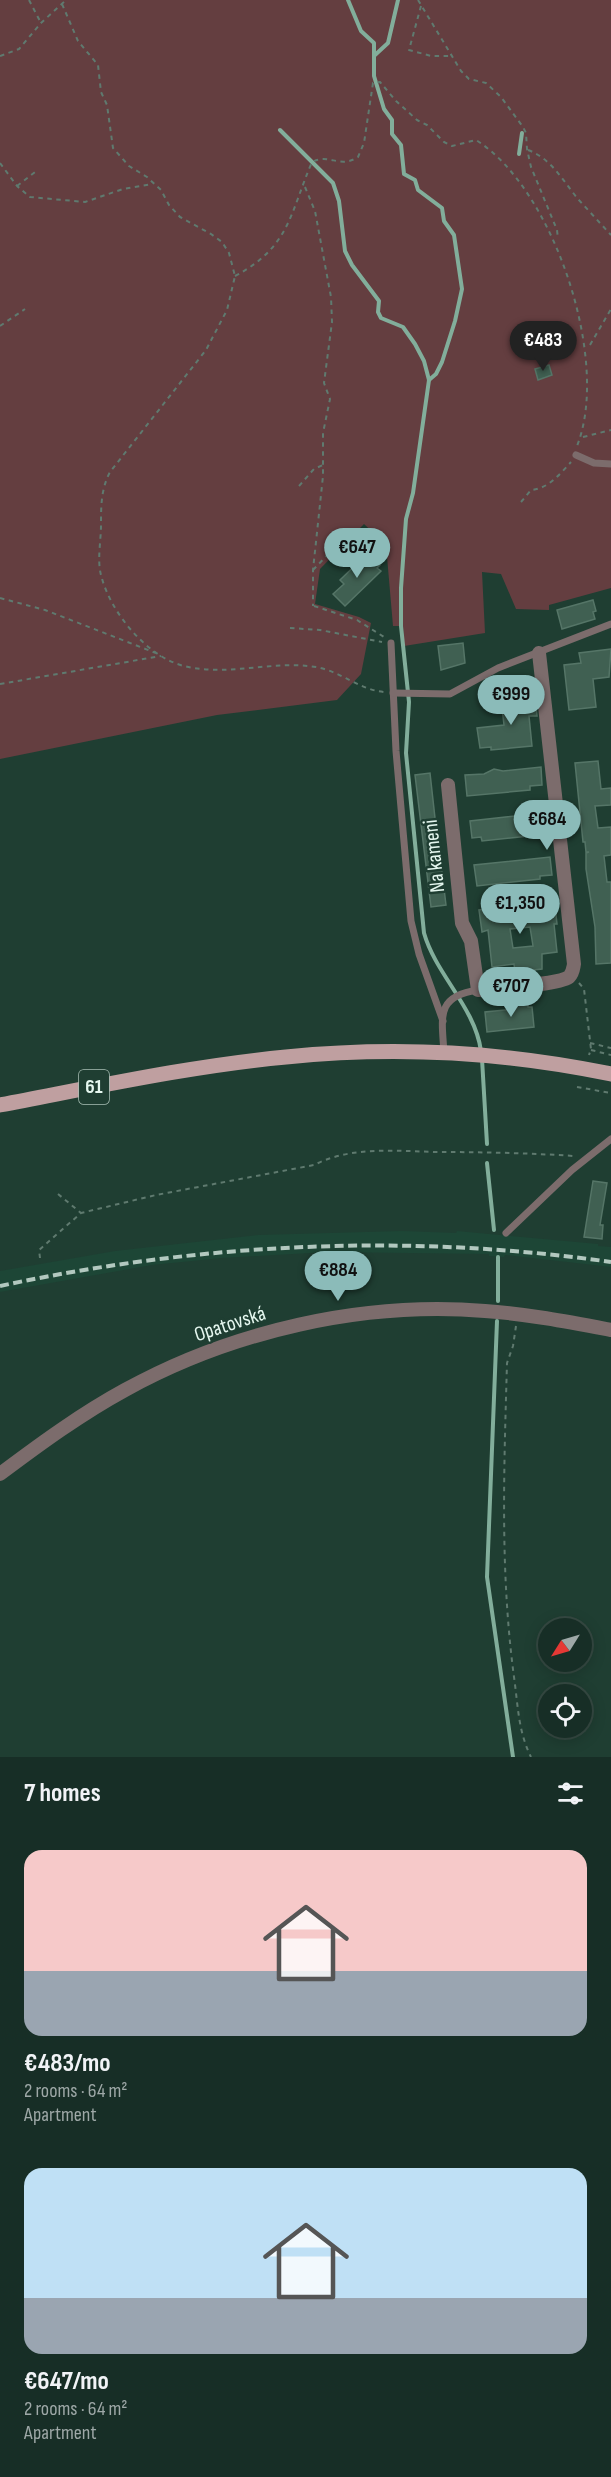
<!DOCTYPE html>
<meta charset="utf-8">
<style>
:root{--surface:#172e26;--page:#243a32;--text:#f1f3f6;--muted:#9ea8a7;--line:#364a43;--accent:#8bbbb9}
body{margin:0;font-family:"Sofia Sans Condensed",sans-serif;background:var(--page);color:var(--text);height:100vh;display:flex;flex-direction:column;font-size:22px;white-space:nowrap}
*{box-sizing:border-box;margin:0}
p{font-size:20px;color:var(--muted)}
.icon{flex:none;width:33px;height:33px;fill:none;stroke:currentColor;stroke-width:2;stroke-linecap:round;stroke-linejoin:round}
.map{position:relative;height:1757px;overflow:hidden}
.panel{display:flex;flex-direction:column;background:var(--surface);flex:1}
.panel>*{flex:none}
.needle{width:39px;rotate:233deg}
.buttons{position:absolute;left:538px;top:1618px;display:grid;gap:12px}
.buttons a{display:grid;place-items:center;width:54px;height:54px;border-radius:50%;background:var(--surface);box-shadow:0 3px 15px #0003,0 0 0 2px var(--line);font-size:30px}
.price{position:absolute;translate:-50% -51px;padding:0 14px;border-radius:21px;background:var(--accent);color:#111;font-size:20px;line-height:39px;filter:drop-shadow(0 2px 3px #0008)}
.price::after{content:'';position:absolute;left:50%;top:36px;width:18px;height:14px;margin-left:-9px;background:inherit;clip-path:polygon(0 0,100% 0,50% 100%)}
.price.active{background:#222;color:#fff}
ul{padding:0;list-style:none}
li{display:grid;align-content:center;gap:12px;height:318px;padding:0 24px}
li span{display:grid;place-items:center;height:186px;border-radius:18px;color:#555}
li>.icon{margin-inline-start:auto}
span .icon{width:108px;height:108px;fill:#fffc;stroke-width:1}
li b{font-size:26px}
h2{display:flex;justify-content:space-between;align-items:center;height:72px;padding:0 24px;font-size:26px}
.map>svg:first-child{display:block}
</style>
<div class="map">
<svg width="611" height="1757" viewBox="0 0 611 1757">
<rect width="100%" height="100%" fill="#1f3e32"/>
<polygon fill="#1d4636" points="402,1231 456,1233 457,1231 598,1244 598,1246 611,1247 611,1267 505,1255 504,1257 489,1256 489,1254 327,1252 222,1258 152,1265 0,1292 0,1271 115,1251 258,1235"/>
<polygon fill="#643e40" points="0,0 611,0 611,588 549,605 549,610 516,609 501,574 482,572 485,633 404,646 403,626 393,626 386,545 364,524 320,569 315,604 359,617 371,623 361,674 337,700 217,715 0,759"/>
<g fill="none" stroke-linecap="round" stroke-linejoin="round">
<g stroke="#82ae9b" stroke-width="4">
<polyline points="348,0 361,31 374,43 374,76 384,109 392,120 392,134 401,145 404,174 415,180 418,190 442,208 444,221 454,235 462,289 455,321 442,362 436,374 429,380"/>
<polyline points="375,55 388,43 398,0"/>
<path d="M 280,130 L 333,183 L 339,201 L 345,251 L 352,265 L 379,301 L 378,312 L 381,318 L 403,327 L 415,344 L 424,361 L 429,380 L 413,493 L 406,519 L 401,588 L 401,626 L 409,702 L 406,753 L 424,933 C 436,975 475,1007 481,1051"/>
<polyline points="519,154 522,133"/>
<polyline points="482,1059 487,1144"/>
<polyline points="487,1163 494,1230"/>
<polyline points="498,1257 498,1301"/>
<polyline points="497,1321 487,1577 513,1757"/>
</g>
</g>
<g fill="#406052" stroke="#557567" stroke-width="1.5" fill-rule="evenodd">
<polygon points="549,365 552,375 538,380 535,369"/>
<polygon points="368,553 380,565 377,568 381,571 345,606 333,594 344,584 340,580"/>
<polygon points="593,600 596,611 593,612 595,619 562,629 557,610"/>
<polygon points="463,643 465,663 441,670 438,646"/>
<polygon points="611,649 609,677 593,679 596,707 569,710 564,665 581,663 579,653"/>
<polygon points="535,696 537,716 529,716 532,746 491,750 491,747 480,748 477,728 504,725 501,699"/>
<polygon points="598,761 601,789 611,788 611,805 595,806 598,828 611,827 611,855 604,856 607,882 611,882 611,963 596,964 595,927 586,869 586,853 589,852 586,852 585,842 583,842 575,763"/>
<polygon points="541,767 542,785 530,786 530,790 467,796 465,775 484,774 494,769 503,771"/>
<polygon points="430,773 438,845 435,846 439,847 446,905 431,907 415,775"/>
<polygon points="533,814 533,818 546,816 548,834 482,841 481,837 472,838 470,821"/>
<polygon points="550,857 552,875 540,876 540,879 477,886 474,865"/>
<path d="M 543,903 L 543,907 L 555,906 L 557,924 L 554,924 L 557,952 L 542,954 L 542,969 L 515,972 L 514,964 L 492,967 L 488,930 L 482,932 L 479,910 ZM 530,927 L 533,946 L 513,948 L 510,929 Z"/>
<polygon points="528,1001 528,1007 532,1007 534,1027 487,1032 485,1012 514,1009 513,1002"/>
<polygon points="593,1181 607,1183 600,1225 603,1225 602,1239 584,1237"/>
</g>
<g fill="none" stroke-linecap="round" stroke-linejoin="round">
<g stroke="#5f7a6f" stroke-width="2" stroke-dasharray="4.5 4.5" stroke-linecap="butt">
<polyline points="29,0 41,23"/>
<polyline points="418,0 461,71 469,79 486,83 501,97 523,127 526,133 527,149 531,167 557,230 558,239"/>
<path d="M 62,4 L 78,41 L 98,65 L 101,92 L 107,105 L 113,148 L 129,166 L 147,177 L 161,190 L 169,205 L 180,217 L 211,234 L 222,242 L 229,253 L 235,276 L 227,310 L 206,350 L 110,472 C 101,489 101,506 101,525 C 101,541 97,560 101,575 C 110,612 147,657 184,666 C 228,677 272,660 316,667 C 340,671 360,690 384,692"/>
<polyline points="421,6 409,50 431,56 452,56"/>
<polyline points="0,56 19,49 41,23 66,0"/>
<path d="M 528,150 C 552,159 563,181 578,199 C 589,211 600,223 611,235"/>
<polyline points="0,163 17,186 30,197 85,202 123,189 152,184"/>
<polyline points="17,186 35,172"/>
<polyline points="305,187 315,211 331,297 332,322 324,383 330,399 323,433 323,476 313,570 313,606"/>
<path d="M 235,276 C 290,247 290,213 312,162 C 329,153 340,169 358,157 L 364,143 L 373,83 L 380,82 L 396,101 L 417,120 L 427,125 L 444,142 L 452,146 L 476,140 C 554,189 611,361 577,446"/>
<polyline points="0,326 25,309"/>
<polyline points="590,345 611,309"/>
<polyline points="583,437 611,430"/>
<polyline points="299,486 314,469 323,465"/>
<path d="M 521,502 L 531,490 C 548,489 560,474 571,462"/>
<polyline points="313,570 337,545"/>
<polyline points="0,598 45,610 156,653"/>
<polyline points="314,606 357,620 384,637"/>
<polyline points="290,628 320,630 382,642"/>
<polyline points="0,684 161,656"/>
<polyline points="579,983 584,989 591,1049 589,1055"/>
<polyline points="590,1043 611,1048"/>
<polyline points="591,1050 611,1055"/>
<polyline points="577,1087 611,1093"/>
<polyline points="58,1194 81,1213"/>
<path d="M 40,1258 L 39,1250 L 81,1213 L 156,1195 L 314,1165 C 351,1146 395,1151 436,1152 C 482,1152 528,1153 574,1156"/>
<path d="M 516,1326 L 513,1346 L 507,1363 C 504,1469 500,1572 514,1677 C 518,1705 518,1731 531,1757"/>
</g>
<g stroke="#7c6c6c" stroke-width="7">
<polyline points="576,455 594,463 611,464"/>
<polyline points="391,643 396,751 411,921 419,954 443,1021"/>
<polyline points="393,693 450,694 498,668 611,624"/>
<path d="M 444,1053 C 442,1018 435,996 478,990"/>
<polyline points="506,1233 572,1170 611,1139"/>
</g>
<g stroke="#7c6c6c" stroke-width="14">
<path d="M 448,785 L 462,923 L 471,941 L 478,990 C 495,988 558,985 569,977 C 573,973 573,969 574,964 L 539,653"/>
<path d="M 0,1474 C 40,1444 81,1414 125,1390 C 232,1331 363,1301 485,1311 C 528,1314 569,1322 611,1330"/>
</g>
<path stroke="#bf9fa0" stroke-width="15" d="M 0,1105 C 95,1087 190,1066 286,1057 C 394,1046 505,1052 611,1074"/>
<path stroke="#b2c8bf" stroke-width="4" stroke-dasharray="9 4.5" stroke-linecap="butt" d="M 0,1286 C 200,1243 409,1233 611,1262"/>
</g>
<g text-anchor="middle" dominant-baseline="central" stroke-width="5" stroke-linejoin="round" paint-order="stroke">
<rect fill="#1f3e32" stroke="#aac0b6" stroke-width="1.5" x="79" y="1070" width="30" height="34" rx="4.5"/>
<g font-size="20" font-weight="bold" fill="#e5f7ef">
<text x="94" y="1087">61</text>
</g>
<g font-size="21" fill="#e5f7ef" stroke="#1f3e32">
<text transform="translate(434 856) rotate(-96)">Na kameni</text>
<text transform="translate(230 1324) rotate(-18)">Opatovská</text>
</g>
</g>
</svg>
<div class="buttons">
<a><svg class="needle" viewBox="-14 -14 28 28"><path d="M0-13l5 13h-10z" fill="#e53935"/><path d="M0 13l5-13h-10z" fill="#9ea8a7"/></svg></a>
<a><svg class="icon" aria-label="locate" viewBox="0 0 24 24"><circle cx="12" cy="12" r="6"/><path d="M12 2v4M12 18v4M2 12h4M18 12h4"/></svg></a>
</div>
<b class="price active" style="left:543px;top:372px">€483</b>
<b class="price" style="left:357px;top:579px">€647</b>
<b class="price" style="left:511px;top:726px">€999</b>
<b class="price" style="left:547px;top:851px">€684</b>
<b class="price" style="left:520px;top:935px">€1,350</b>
<b class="price" style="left:511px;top:1018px">€707</b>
<b class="price" style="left:338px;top:1302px">€884</b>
</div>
<section class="panel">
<h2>7 homes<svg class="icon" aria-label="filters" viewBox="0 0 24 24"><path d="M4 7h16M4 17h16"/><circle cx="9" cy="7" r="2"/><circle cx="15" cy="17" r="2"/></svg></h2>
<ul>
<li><span style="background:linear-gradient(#f6c9c9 65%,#9aa5b1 0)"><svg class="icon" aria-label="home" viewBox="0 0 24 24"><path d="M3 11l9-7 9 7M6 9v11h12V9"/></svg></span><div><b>€483/mo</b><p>2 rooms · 64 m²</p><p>Apartment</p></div></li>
<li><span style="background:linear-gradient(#bfe0f5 70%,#9aa5b1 0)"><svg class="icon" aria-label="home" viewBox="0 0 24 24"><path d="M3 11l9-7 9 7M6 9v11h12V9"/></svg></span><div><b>€647/mo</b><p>2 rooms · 64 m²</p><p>Apartment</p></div></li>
</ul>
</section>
